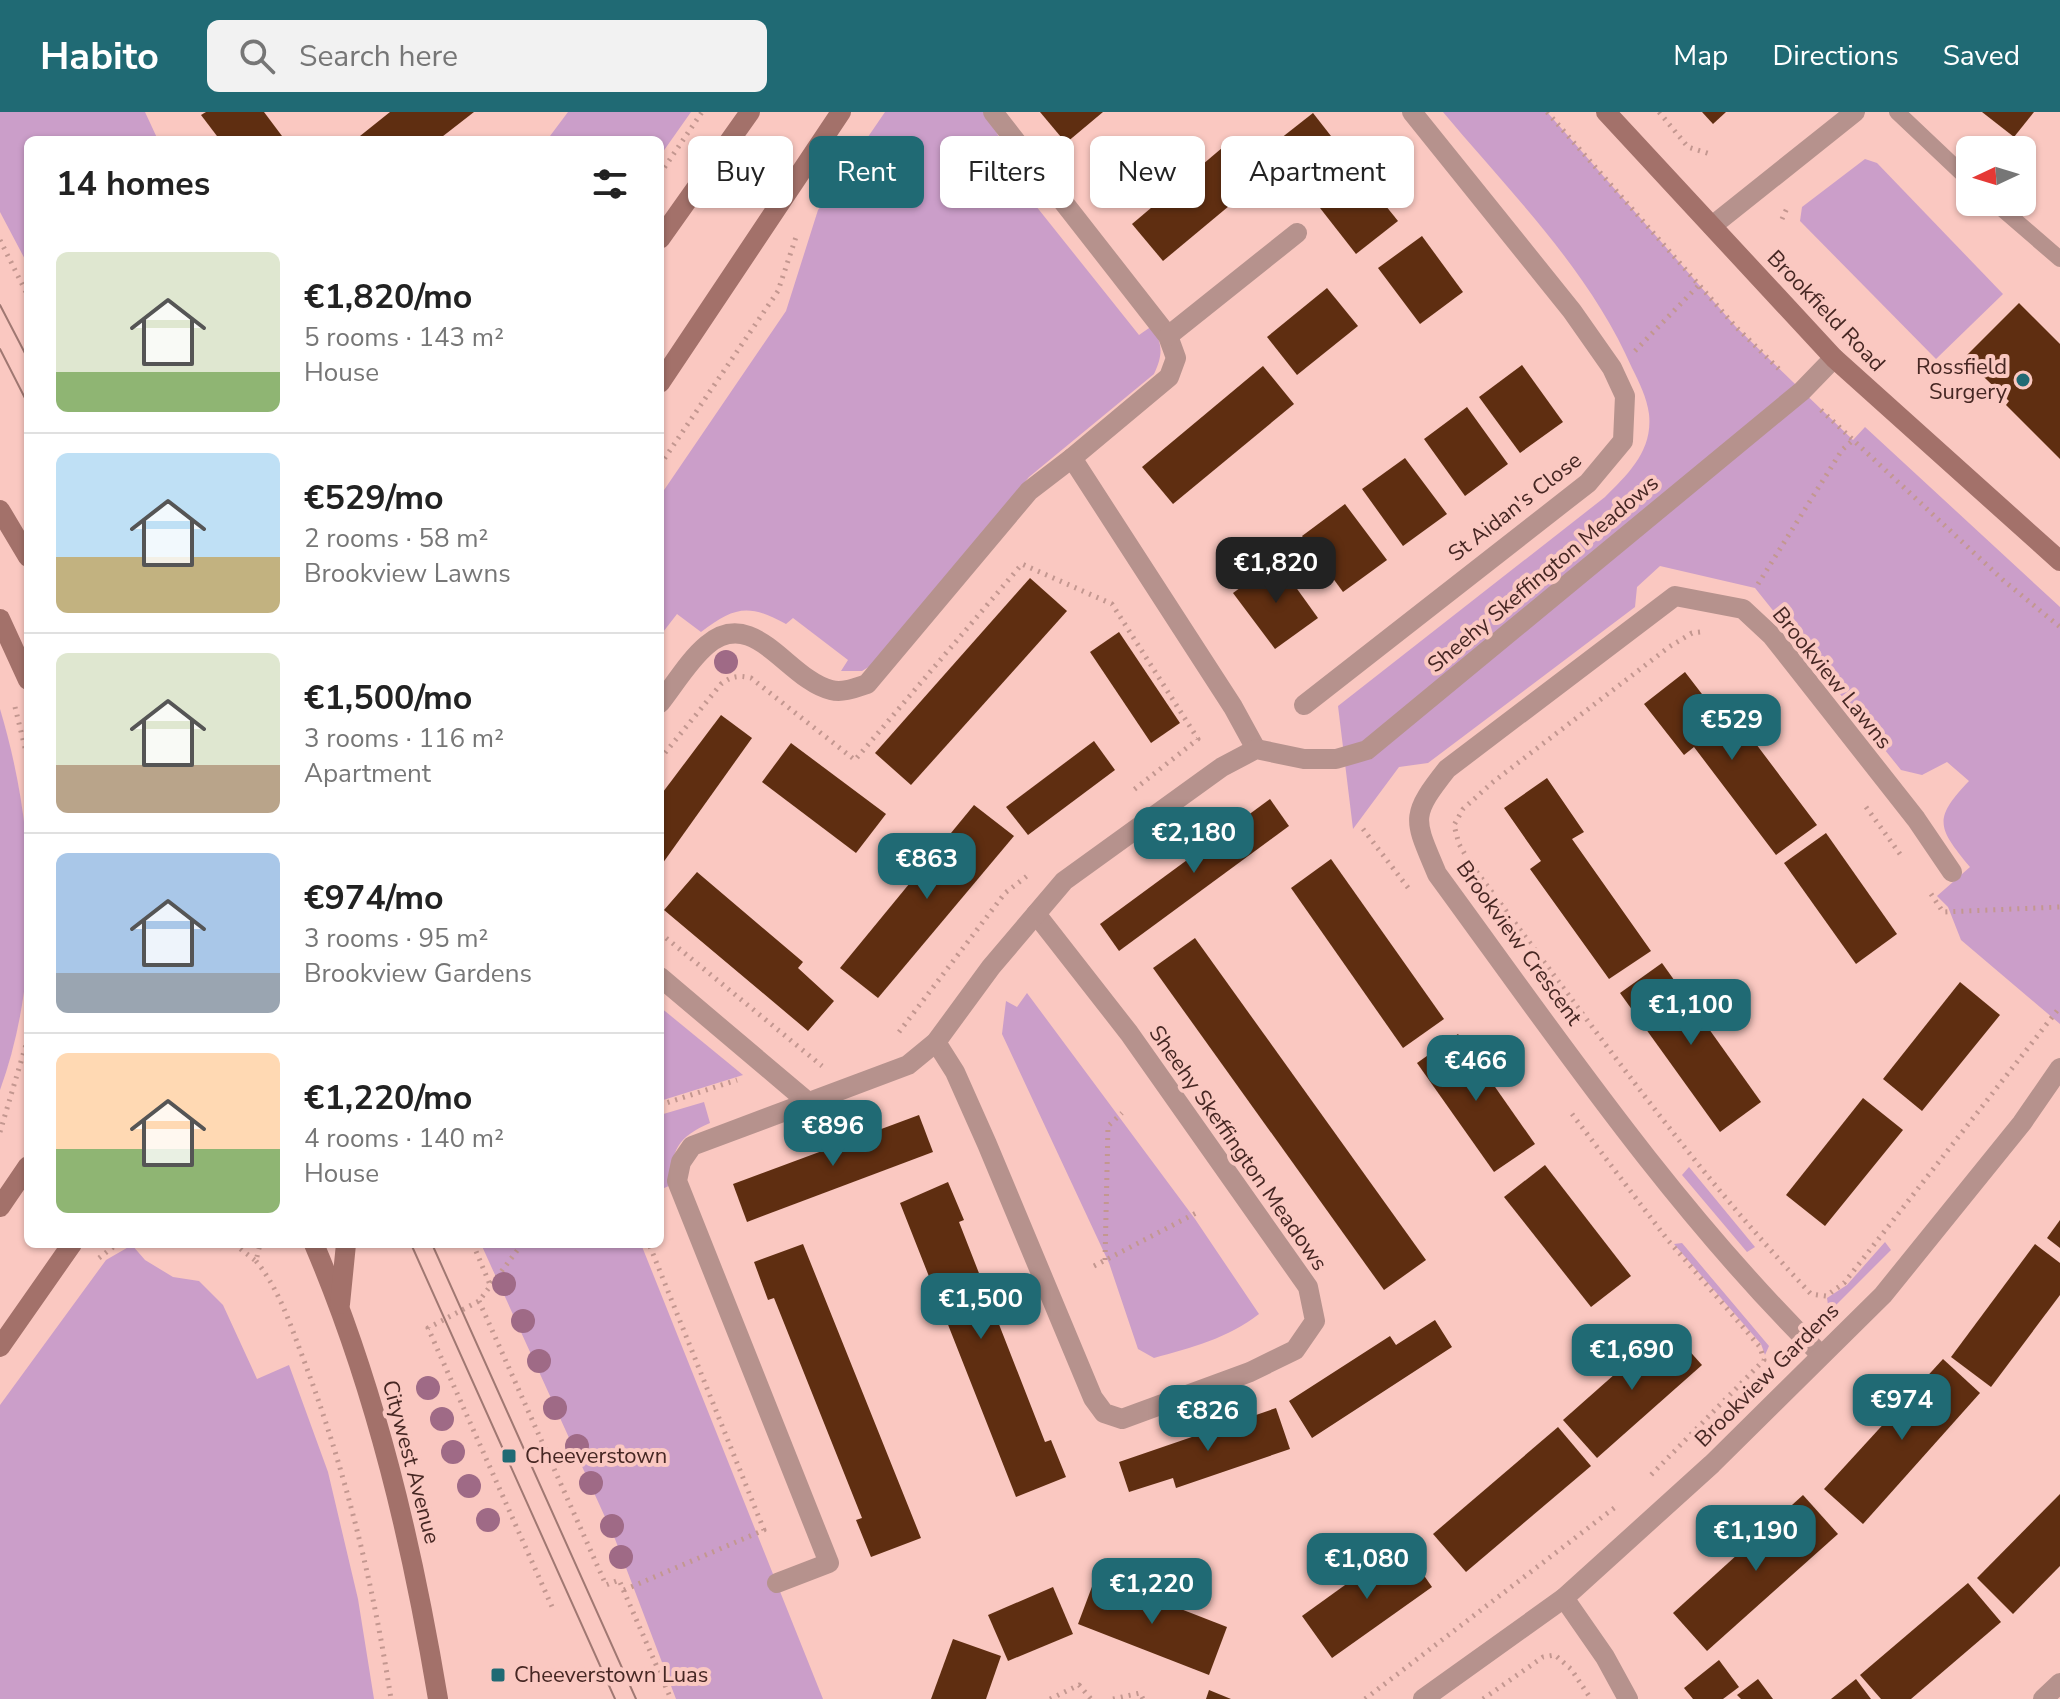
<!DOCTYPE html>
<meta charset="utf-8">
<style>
:root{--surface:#fff;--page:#f2f2f2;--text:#222;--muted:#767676;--line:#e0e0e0;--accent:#206a74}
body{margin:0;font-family:"Nunito Sans",sans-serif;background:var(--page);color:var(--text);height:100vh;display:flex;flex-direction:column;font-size:30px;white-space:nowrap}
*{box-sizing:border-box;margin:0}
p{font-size:26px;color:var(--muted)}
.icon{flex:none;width:44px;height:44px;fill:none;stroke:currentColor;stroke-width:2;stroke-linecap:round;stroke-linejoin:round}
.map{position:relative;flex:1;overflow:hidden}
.side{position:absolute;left:24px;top:24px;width:640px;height:1112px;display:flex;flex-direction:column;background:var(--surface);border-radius:12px;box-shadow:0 2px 6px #0004}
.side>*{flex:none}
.top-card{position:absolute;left:688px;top:24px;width:760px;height:72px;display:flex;gap:16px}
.needle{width:52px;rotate:266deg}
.controls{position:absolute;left:1956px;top:24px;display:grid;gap:16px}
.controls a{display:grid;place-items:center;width:80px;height:80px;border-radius:12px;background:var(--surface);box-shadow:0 2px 6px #0004;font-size:40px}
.price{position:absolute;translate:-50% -68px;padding:0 18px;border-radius:16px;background:var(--accent);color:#fff;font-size:26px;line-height:52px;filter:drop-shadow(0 2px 4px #0008)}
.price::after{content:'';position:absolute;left:50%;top:48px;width:24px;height:18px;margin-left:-12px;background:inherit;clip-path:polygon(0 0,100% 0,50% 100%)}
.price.selected{background:#222;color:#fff}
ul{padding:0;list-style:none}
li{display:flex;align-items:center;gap:24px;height:200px;padding:0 32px}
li+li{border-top:2px solid var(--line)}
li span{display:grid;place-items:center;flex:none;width:224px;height:160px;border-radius:12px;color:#555}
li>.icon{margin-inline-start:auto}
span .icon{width:96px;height:96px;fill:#fffc;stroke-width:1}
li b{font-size:34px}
h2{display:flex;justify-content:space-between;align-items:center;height:96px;padding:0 32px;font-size:34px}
.tag{padding:0 28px;border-radius:12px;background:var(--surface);box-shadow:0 2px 6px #0004;font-size:28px;line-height:72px}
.tag.selected{background:var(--accent);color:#fff}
header{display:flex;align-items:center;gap:48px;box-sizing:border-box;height:112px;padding:0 40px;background:var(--accent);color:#fff}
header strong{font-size:38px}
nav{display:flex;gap:44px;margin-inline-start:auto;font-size:28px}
.search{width:560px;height:72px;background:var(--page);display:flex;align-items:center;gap:20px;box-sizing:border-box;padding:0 28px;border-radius:12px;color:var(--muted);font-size:30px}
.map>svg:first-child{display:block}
</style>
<header>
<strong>Habito</strong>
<div class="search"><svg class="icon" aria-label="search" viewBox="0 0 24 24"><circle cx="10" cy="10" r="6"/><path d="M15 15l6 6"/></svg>Search here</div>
<nav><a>Map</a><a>Directions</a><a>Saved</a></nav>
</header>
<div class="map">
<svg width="2060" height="1587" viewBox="0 0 2060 1587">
<rect width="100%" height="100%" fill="#fac8c1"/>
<g fill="#cb9ec9">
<polygon points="0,0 145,0 158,28 28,28 28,153 0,100"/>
<polygon points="568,0 691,0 660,44 660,28 547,28"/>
<path d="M 885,0 L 987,0 L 1002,32 L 992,39 L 1139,223 L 1152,214 C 1163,232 1163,243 1154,262 L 1029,365 L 872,553 L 862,559 L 841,559 L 848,548 L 793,506 L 786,512 C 748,491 734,495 701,520 L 677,502 L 660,524 L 660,384 L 786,199 L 818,98 Z"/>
<path d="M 1443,0 L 1547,0 L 1736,215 L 1853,328 L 1865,315 L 2060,495 L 2060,912 L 1961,828 L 1948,795 L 1937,784 L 1970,755 C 1937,715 1933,707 1969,669 L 1947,650 L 1922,663 L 1901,658 L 1755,476 L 1660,454 L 1637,475 L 1635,495 L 1428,651 L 1399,655 L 1353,717 L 1338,594 L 1605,385 C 1628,362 1653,339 1649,302 C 1647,286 1639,270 1632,256 C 1590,159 1510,80 1443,0 Z"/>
<polygon points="1865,47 1877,51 2003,182 1936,247 1800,109 1802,95"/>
<path d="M 0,597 C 36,716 43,860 0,978 Z"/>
<path d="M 1027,881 L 1195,1107 L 1259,1202 C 1229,1226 1190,1236 1154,1246 L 1138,1237 L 1109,1151 L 1002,922 L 1006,889 L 1017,895 Z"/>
<polygon points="660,895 743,963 660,989"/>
<path d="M 704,990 L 710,1011 C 679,1024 669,1039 673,1072 L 660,1078 L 660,1003 Z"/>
<polygon points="1689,1055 1755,1135 1747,1140 1682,1063"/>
<polygon points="1885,1130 1891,1138 1829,1200 1827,1186 1847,1173"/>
<polygon points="1682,1131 1769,1234 1765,1243 1761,1232 1674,1132"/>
<polygon points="481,1132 641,1132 823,1587 676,1587 615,1427"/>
<polygon points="132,1133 145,1148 173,1165 199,1169 223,1193 257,1267 289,1253 328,1360 358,1487 374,1587 0,1587 0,1293 106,1148"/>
</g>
<g fill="#5f2e11">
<polygon points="206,0 264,0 285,28 220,28 201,3"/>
<polygon points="390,0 474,0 438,28 355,28"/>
<polygon points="1040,0 1103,0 1066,31"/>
<polygon points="1702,0 1726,0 1713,12"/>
<polygon points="1982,0 2034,0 2014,25"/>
<polygon points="1313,1 1349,47 1308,80 1271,34"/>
<polygon points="1222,36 1253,74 1163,149 1132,112"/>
<polygon points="1361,63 1398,109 1356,142 1320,96"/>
<polygon points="1422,124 1463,180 1420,212 1378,156"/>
<polygon points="1327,176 1358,214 1297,263 1267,225"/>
<polygon points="2019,191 2060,232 2060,347 2006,293 2009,289 1964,246"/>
<polygon points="1522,253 1563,310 1520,341 1479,285"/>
<polygon points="1263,254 1294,292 1173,392 1142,355"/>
<polygon points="1467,295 1508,352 1465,384 1424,327"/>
<polygon points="1405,346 1447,402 1403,434 1362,377"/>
<polygon points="1345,392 1387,448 1343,480 1302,424"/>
<polygon points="1277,449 1318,506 1275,537 1233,481"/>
<polygon points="1030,466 1067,499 911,673 875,641"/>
<polygon points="1119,520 1180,611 1151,631 1090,540"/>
<polygon points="1685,560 1725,612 1735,604 1817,713 1776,743 1694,635 1684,643 1644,592"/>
<polygon points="721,603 752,626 660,755 660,684"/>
<polygon points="1094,629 1115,658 1028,723 1006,695"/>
<polygon points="791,631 886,702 856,741 762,670"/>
<polygon points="1547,666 1584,720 1572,727 1651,839 1609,867 1530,757 1541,749 1504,696"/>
<polygon points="1270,687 1289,714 1119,839 1100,812"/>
<polygon points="974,693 1014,724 878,886 840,856"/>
<polygon points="1826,721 1897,822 1856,852 1784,751"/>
<polygon points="1331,747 1444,907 1403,936 1291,776"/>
<polygon points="697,760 803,850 798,856 834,889 808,919 664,798"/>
<polygon points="1195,826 1426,1148 1384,1178 1153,856"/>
<polygon points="1662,851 1761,990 1720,1020 1620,881"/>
<polygon points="1960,870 2000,903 1922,999 1883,967"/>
<polygon points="1458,922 1535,1032 1494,1060 1417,951"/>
<polygon points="1863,986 1903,1018 1825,1114 1786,1083"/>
<polygon points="919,1003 933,1040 747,1110 733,1072"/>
<polygon points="1545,1053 1631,1164 1591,1195 1504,1085"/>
<polygon points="948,1070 964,1108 959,1110 1045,1330 1051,1328 1066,1365 1016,1385 900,1091"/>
<polygon points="2060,1108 2060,1136 2047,1126"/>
<polygon points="803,1132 921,1426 871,1445 856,1408 862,1406 774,1186 768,1188 754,1150"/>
<polygon points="2035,1132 2060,1151 2060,1183 1991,1275 1951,1245"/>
<polygon points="1435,1208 1452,1235 1312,1326 1289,1289 1390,1224 1396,1233"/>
<polygon points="1668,1215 1702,1253 1597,1346 1563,1308"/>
<polygon points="1943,1247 1980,1281 1863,1412 1824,1377"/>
<polygon points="1276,1296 1290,1337 1176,1376 1173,1366 1129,1380 1119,1350"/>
<polygon points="1558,1315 1591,1354 1466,1460 1433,1422"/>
<polygon points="2060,1382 2060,1454 2013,1502 1977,1466"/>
<polygon points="1803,1383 1838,1422 1707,1539 1673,1501"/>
<polygon points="1402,1432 1432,1475 1332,1546 1302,1504"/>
<polygon points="1096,1464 1227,1515 1209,1563 1078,1512"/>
<polygon points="1968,1471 2001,1510 1911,1587 1881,1587 1860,1563"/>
<polygon points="1053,1475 1073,1522 1008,1549 988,1503"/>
<polygon points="953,1527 1001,1544 986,1587 931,1587"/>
<polygon points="1719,1548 1739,1575 1723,1587 1693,1587 1684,1576"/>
<polygon points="1758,1567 1773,1587 1741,1587 1737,1583"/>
<polygon points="1856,1567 1871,1587 1831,1587"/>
<polygon points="1209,1578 1231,1587 1206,1587"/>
</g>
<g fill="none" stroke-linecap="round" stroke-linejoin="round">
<g stroke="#c39790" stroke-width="5" stroke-dasharray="2 6" stroke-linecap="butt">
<polyline points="1547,0 1736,215 1782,260"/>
<polyline points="1659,0 1688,35 1710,42"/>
<polyline points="660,62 702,0"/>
<polyline points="1782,107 1788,94"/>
<polyline points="0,128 28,184"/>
<polyline points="1635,239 1699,173"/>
<polyline points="1821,298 2003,468 2060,515"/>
<polyline points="660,353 778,179 796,125"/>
<polyline points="1758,472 1842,338 1853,328"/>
<path d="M 1700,520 L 1692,521 L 1669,535 L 1493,670 L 1463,697 L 1454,713 L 1459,732 L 1470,751 C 1581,897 1685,1049 1811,1182 L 1826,1184 L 1844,1171 L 2060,895"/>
<polyline points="15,595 28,648"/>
<path d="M 660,647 L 721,572 C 732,564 738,563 751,566 L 855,648 L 1022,452 L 1112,492 L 1198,627 L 1131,680"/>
<polyline points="1866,695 1900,742"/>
<polyline points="1363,717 1409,777"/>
<polyline points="1931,782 1943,800 2060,795"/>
<polyline points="660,821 822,954"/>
<polyline points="899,920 1005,781 1027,764"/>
<polyline points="660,993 737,968"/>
<polyline points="1572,1002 1667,1127 1760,1235 1764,1248 1649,1365"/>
<polyline points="0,1020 28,926"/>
<polyline points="234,1132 256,1149 260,1132"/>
<polyline points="473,1132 491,1175"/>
<polyline points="522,1132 479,1189 428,1216 553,1497"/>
<polyline points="99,1146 117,1132"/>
<polyline points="1105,1148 1108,1014 1122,1001"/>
<path d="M 256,1149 C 279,1177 290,1212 303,1246 C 345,1357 373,1470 391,1587"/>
<polyline points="1094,1154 1198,1100"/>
<polyline points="479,1189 606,1473 619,1468 671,1587"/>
<polyline points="624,1478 764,1418 649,1132"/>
<polyline points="1050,1587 1079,1573 1091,1587"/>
<polyline points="1113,1587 1140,1581 1143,1587"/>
<polyline points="1365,1587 1618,1393"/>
<polyline points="1483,1587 1543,1545 1555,1543 1571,1557 1591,1587"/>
</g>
<g stroke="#b6928d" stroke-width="16">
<polyline points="1897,0 1970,69"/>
<polyline points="1994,90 2060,147"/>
</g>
<g stroke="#b6928d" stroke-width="20">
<polyline points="993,0 1168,224 1176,246 1169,265 1072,346"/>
<polyline points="1712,114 1855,0"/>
<polyline points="1168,224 1297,121"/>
<path d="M 660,591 C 675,572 689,548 707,533 C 754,493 788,568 831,578 C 843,581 855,576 867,572 L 1029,379 L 1072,346 L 1233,595 L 1256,637"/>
<polyline points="1304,593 1588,371 1623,329 1625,284 1612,256 1572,199 1412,0"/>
<polyline points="660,865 809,991"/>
<polyline points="936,930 955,960 987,1032 1093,1286 1104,1301 1122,1307 1250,1260 1295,1238 1315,1209 1308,1175 1129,921 1036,802"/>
<path d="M 1820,1242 C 1674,1098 1557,926 1437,762 C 1414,707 1409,705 1447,657 L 1675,484 L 1743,497 L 1772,524 L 1916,707 L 1952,760"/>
<polyline points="777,1471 829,1451 677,1069 681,1050 692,1034 908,953 936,930 991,855 1064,769 1222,655 1256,637 1304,647 1336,647 1367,638 1802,279 1834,246"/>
<polyline points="1564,1486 1605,1545 1628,1587"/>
<polyline points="1423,1587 1564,1486 1712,1352 1883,1183 2022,1011 2060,956"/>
<polyline points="2043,1587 2060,1571"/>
</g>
<g stroke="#a3716a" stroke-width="20">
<polyline points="1606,0 1834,246 2060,449"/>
<polyline points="660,127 750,0"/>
<polyline points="660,271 841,0"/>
<polyline points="0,398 28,445"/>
<polyline points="0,507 28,568"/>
<polyline points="0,1095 28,1054"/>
<path d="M 314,1132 C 376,1278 412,1431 438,1587"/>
<polyline points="340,1192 346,1132"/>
<polyline points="0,1235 72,1132"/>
</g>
<g stroke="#a07872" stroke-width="2">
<polyline points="0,193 28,247"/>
<polyline points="0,237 28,292"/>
<polyline points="411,1132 615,1587"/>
<polyline points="432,1132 636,1587"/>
</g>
</g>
<g fill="#9f6a86">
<circle cx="726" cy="550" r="12"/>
<circle cx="504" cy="1172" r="12"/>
<circle cx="523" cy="1209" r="12"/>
<circle cx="539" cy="1249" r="12"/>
<circle cx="428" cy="1276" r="12"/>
<circle cx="555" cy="1296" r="12"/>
<circle cx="442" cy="1307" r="12"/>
<circle cx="577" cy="1334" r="12"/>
<circle cx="453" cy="1340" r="12"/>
<circle cx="591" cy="1371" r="12"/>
<circle cx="469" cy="1374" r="12"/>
<circle cx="488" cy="1408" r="12"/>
<circle cx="612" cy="1414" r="12"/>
<circle cx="621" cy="1445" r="12"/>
</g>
<g fill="#206a74" stroke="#fac8c1" stroke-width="3">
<circle cx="2023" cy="268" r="8"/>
<rect x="501" y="1336" width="16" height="16" rx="4"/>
<rect x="490" y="1555" width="16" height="16" rx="4"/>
</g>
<g text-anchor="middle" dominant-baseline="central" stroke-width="8" stroke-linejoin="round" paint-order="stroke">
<g font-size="22" fill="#462723" stroke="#fac8c1">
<text transform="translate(1826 199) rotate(46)">Brookfield Road</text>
<text transform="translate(1515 395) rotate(-38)">St Aidan's Close</text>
<text transform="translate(1543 462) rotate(-40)">Sheehy Skeffington Meadows</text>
<text transform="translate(1832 566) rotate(51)">Brookview Lawns</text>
<text transform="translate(1519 831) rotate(54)">Brookview Crescent</text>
<text transform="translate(1238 1036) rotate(55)">Sheehy Skeffington Meadows</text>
<text transform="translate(1767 1263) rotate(-45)">Brookview Gardens</text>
<text transform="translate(411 1350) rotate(75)">Citywest Avenue</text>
</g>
<g font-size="22" fill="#462723" stroke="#fac8c1" text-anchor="start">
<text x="2007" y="255" text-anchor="end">Rossfield<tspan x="2007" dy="25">Surgery</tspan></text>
<text x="525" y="1344">Cheeverstown</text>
<text x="514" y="1563">Cheeverstown Luas</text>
</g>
</g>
</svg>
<div class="controls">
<a><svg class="needle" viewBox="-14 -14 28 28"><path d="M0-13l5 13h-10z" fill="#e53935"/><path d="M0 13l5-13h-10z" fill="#767676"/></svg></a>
</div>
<b class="price selected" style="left:1276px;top:493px">€1,820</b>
<b class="price" style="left:1732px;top:650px">€529</b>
<b class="price" style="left:1194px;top:763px">€2,180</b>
<b class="price" style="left:927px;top:789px">€863</b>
<b class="price" style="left:1691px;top:935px">€1,100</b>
<b class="price" style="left:1476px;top:991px">€466</b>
<b class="price" style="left:833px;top:1056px">€896</b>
<b class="price" style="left:981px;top:1229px">€1,500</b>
<b class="price" style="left:1632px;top:1280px">€1,690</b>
<b class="price" style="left:1902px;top:1330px">€974</b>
<b class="price" style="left:1208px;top:1341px">€826</b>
<b class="price" style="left:1756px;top:1461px">€1,190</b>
<b class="price" style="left:1367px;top:1489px">€1,080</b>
<b class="price" style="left:1152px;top:1514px">€1,220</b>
<div class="top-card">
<a class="tag">Buy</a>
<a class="tag selected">Rent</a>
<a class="tag">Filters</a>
<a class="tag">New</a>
<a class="tag">Apartment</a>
</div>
<section class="side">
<h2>14 homes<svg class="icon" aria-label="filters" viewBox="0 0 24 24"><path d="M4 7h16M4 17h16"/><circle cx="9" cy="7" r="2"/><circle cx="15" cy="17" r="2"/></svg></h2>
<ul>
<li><span style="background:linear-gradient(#dfe7d0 75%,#8fb573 0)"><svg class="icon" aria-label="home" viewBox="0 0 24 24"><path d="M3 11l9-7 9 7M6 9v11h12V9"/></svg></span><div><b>€1,820/mo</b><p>5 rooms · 143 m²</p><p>House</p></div></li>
<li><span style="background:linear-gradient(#bfe0f5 65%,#c2b280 0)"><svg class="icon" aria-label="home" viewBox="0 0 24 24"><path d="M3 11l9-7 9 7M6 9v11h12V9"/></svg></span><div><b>€529/mo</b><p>2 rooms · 58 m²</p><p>Brookview Lawns</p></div></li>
<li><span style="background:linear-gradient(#dfe7d0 70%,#b9a48a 0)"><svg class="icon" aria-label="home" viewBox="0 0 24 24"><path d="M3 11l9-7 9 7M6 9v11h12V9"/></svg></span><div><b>€1,500/mo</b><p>3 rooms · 116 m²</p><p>Apartment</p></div></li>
<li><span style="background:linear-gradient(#a9c7e8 75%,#9aa5b1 0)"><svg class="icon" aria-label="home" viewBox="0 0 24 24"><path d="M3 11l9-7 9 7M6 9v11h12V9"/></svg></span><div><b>€974/mo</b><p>3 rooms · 95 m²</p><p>Brookview Gardens</p></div></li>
<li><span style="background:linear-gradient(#ffd9b3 60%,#8fb573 0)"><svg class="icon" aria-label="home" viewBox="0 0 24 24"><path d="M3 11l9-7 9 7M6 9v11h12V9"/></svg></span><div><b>€1,220/mo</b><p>4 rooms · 140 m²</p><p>House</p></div></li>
</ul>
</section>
</div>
